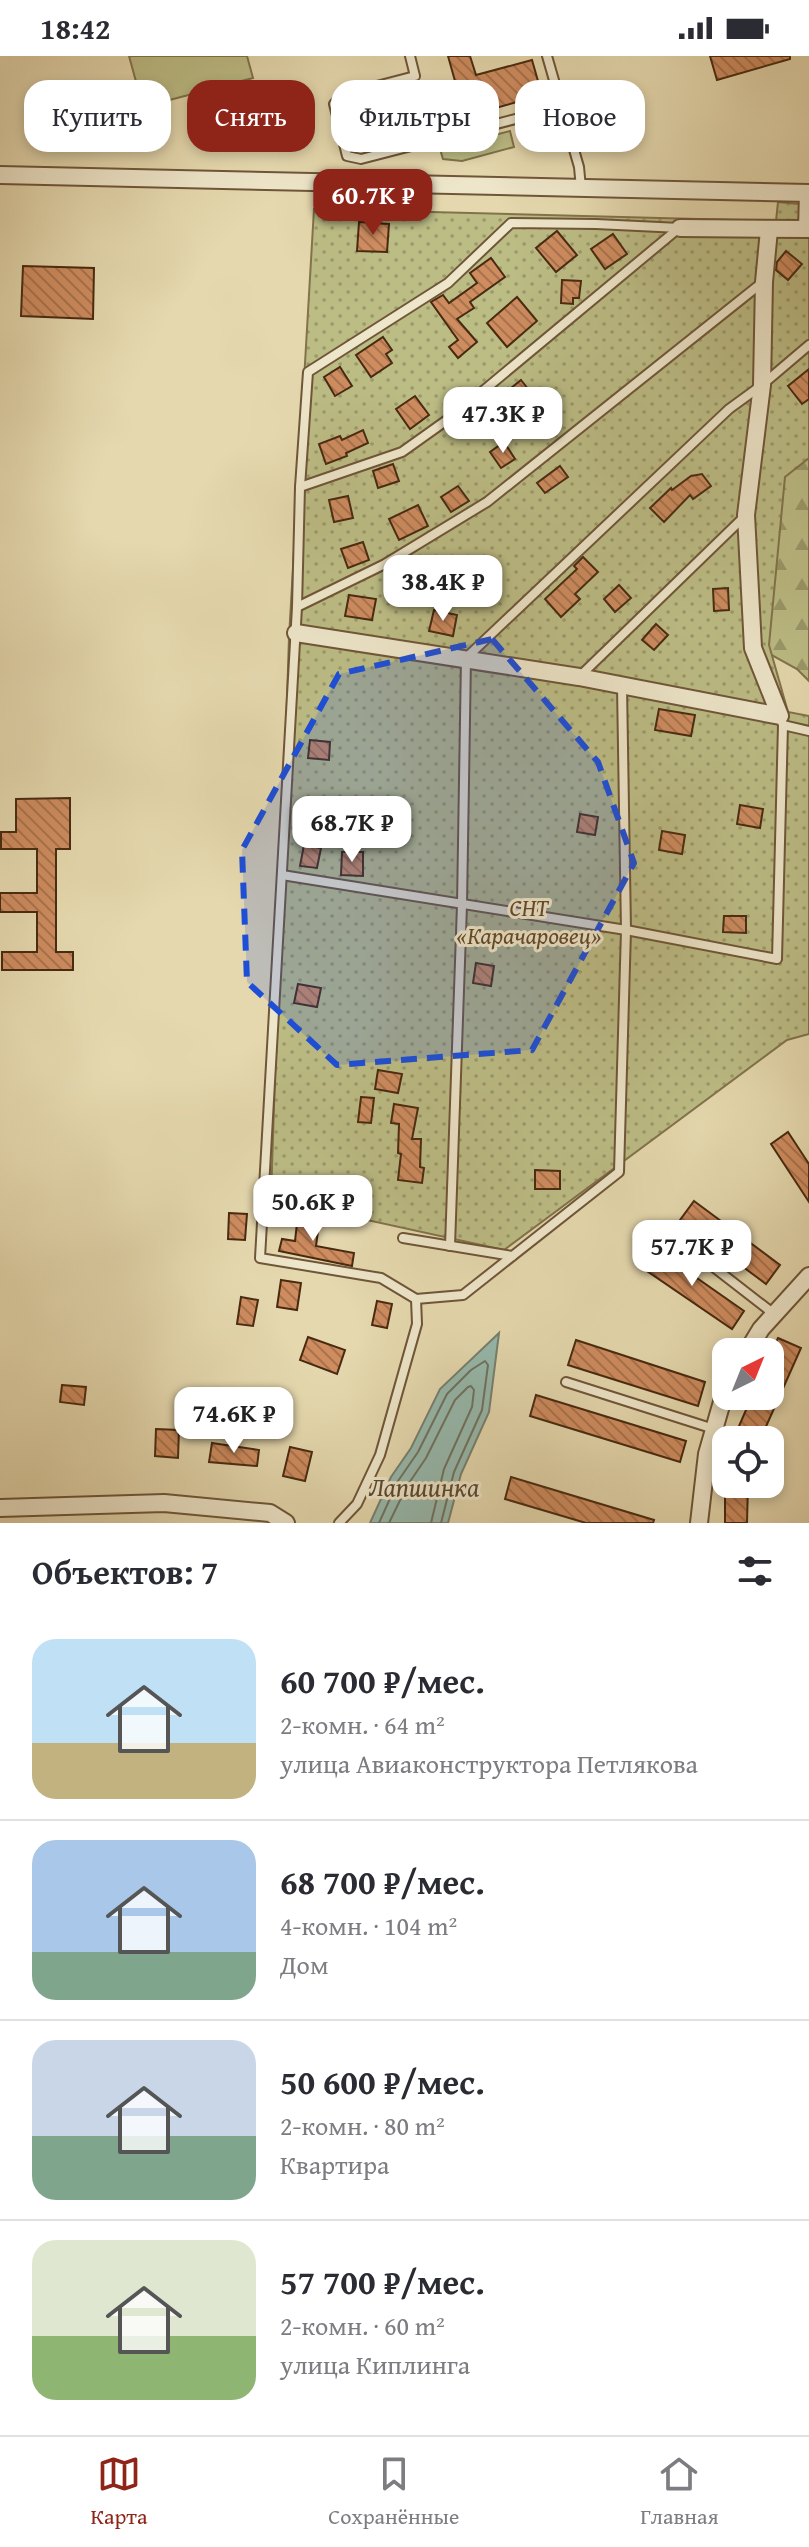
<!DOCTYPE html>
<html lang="ru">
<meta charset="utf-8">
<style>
:root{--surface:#fff;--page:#f7f7f7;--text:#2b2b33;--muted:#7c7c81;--line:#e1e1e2;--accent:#8f2418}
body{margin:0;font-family:"Gentium Book Plus",serif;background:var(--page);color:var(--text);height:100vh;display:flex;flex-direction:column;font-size:30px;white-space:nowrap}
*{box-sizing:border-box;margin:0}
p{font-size:26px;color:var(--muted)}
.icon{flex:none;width:44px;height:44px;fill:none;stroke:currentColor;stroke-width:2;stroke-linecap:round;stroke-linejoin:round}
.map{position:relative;height:1467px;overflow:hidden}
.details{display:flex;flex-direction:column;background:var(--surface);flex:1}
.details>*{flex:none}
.banner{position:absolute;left:24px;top:24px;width:762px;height:72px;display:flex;gap:16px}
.needle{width:52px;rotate:43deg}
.controls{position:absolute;left:712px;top:1282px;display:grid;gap:16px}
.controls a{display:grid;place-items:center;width:72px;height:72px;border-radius:16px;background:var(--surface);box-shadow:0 4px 12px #0003;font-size:40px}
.price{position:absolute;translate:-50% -68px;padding:0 18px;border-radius:16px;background:#fff;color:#222;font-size:26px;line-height:52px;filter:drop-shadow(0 2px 4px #0008)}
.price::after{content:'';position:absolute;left:50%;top:48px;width:24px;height:18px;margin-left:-12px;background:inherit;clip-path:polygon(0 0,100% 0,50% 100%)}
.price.on{background:var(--accent);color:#fff}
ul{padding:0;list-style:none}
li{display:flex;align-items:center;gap:24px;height:200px;padding:0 32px}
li+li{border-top:2px solid var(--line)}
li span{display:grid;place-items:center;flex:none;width:224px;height:160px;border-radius:24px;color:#555}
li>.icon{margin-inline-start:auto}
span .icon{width:96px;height:96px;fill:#fffc;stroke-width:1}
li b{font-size:34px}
h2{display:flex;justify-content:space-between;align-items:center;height:96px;padding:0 32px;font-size:34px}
.pill{padding:0 28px;border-radius:24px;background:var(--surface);box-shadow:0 4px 12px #0003;font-size:28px;line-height:72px}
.pill.on{background:var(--accent);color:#fff}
.status{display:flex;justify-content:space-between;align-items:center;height:56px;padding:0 40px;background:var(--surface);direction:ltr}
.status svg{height:22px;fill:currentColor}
.menu{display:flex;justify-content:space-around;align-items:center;height:112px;border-top:2px solid var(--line);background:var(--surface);font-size:22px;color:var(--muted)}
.menu a{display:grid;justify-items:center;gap:4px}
.menu .on{color:var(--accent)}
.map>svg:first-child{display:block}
</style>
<div class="status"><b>18:42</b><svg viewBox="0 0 49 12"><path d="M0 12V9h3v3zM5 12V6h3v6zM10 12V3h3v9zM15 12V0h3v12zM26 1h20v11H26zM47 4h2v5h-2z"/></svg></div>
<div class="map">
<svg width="809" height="1467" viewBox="0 0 809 1467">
<defs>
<pattern id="forest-firs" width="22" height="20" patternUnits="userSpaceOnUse" patternTransform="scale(2)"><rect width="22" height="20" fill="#bcbc85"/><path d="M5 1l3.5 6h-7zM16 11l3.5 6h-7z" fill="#9b996b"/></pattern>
<pattern id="garden-dots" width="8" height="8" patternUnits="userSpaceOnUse" patternTransform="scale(2)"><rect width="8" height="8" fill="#bcbc85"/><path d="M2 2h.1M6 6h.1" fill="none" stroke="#9b996b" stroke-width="1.8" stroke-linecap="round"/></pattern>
<pattern id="building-back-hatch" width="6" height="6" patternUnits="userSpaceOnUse" patternTransform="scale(2)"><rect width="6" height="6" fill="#ce8c5f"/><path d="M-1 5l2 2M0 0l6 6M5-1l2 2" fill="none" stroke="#a9734d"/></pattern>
</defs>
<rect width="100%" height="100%" fill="#e5d8ae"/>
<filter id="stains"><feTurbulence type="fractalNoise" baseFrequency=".0025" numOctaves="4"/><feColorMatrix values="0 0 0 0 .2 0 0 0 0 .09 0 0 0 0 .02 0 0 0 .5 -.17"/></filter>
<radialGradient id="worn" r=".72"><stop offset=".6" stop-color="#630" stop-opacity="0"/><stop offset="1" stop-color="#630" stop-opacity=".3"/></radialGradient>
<g fill="#bcbc85" stroke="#82734b" stroke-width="2">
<polygon points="129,0 247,0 253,22 143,51"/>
<polygon points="286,39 293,65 247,76 240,51"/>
<polygon points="510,75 514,91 462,105 443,103 440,93"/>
</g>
<polygon fill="url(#forest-firs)" stroke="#82734b" stroke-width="2" points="809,376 809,625 797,613 766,596 778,425"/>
<polygon fill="url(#garden-dots)" stroke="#82734b" stroke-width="2" points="778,146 809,149 809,402 785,421 769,589 788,656 809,660 809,978 787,984 504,1194 271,1143 289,581 314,153 776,165"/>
<polygon fill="#96b9ad" stroke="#77806f" stroke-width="2" points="499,1277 489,1356 461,1418 448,1467 370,1467 391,1421 411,1392 440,1333"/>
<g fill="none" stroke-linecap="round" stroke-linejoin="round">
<g stroke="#6f725f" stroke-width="2">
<polyline points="379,1467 398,1425 418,1396 447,1338 471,1314 485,1305 488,1309 482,1354 454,1416 441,1467"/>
<polyline points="389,1467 407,1430 426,1402 455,1344 468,1331 471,1330 474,1334 472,1351 444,1413 431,1467"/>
</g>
</g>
<g fill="url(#building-back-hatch)" stroke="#482a11" stroke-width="2">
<polygon points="448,0 470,0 476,19 532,4 542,39 360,90 350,54 455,25"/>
<polygon points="710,0 790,0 790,3 717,24"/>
<polygon points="359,166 389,168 387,196 357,195"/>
<polygon points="557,175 577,199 556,216 536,192"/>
<polygon points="613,178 627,198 605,213 591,193"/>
<polygon points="786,195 802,208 788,224 776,214 777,206"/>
<polygon points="491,202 505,221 470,246 474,252 457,263 477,286 458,302 449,291 458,284 431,246 443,239 449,247 477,227 470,217"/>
<polygon points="23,210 94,212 93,263 21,260"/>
<polygon points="562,224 581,225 579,242 573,242 573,248 561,247"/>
<polygon points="517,241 537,265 507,291 487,267"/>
<polygon points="383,281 392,294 386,298 392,307 371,321 356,299"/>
<polygon points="340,311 352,330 335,340 324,321"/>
<polygon points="809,313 809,343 802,348 788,330"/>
<polygon points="521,324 543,352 511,378 490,349"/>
<polygon points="415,340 429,359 410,373 396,353"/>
<polygon points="363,374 368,387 346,397 347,400 326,408 319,388 340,380 342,384"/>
<polygon points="504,386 515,403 501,412 490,396"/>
<polygon points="393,408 399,425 378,432 373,415"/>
<polygon points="560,410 568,421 545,437 537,427"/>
<polygon points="702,418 711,430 693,443 690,439 664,466 650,452 671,432 672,434 691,420"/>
<polygon points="458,430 469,445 451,456 441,441"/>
<polygon points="348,440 353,462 334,466 329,444"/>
<polygon points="418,449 428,470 399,484 389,463"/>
<polygon points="363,486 369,504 348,512 341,493"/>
<polygon points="583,501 598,516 575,538 580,543 561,561 545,543 577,513 574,510"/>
<polygon points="619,529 631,542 615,556 604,543"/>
<polygon points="728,532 729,554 714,555 713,533"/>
<polygon points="349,539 376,543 372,564 345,560"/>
<polygon points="434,554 457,559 453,580 429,575"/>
<polygon points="656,568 668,579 654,594 642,584"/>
<polygon points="659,653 695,659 691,680 655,674"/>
<polygon points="310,684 330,686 329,704 308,702"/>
<polygon points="70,742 70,793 56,793 56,896 73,896 73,914 2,914 2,896 37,896 37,856 0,856 0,837 37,837 37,793 1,793 1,776 16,776 16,743"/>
<polygon points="740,749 763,753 760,772 737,768"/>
<polygon points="580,758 598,761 595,779 577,776"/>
<polygon points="662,775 685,779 682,798 659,794"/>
<polygon points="304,789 321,792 317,812 300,810"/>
<polygon points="342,796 363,796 363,820 341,819"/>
<polygon points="724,860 746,860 746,877 723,876"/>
<polygon points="476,907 494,910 491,930 473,927"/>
<polygon points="298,928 321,932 317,951 294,947"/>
<polygon points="378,1014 402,1018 398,1037 375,1033"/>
<polygon points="361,1041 374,1042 371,1067 358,1066"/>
<polygon points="394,1048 418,1052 412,1083 421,1083 420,1111 424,1112 422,1127 398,1124 401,1098 398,1097 399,1068 391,1067"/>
<polygon points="788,1076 809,1108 809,1146 771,1088"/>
<polygon points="535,1114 560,1115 560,1133 535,1133"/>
<polygon points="694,1145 780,1209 766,1228 680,1164"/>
<polygon points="229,1157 247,1158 245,1184 228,1183"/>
<polygon points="298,1158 320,1160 316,1190 354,1197 352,1210 279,1195 282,1183 295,1185"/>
<polygon points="654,1192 744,1255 732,1273 641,1211"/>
<polygon points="281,1224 301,1227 297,1254 277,1251"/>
<polygon points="241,1241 258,1244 253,1270 237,1268"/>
<polygon points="377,1245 392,1248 387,1272 372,1269"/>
<polygon points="308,1281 345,1294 337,1318 300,1304"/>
<polygon points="778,1282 801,1292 760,1384 733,1384 752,1340 770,1340 770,1299"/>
<polygon points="576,1284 705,1326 698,1350 568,1309"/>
<polygon points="62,1329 86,1331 84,1349 60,1346"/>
<polygon points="536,1339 686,1385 680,1406 530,1360"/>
<polygon points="156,1373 179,1374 178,1402 155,1400"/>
<polygon points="212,1387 259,1394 257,1410 209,1406"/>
<polygon points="290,1391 312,1396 305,1425 283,1420"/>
<polygon points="511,1421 654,1464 653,1467 586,1467 505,1443"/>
<polygon points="725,1428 748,1428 747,1467 725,1467"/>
</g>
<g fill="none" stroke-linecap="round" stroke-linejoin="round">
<g stroke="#6f5638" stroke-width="12">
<g id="lane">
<polyline points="410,0 415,20 342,39 334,48 347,100 361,103 562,51 560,44"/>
<polyline points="547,0 579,111 581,132"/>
<polyline points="300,431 402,396 454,359 679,172"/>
<polyline points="297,551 385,508 487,446 763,226"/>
<polyline points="580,620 745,460"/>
<polyline points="783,669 809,675"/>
<polyline points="282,819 626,874 777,903 783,669 780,660"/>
<polyline points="403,1182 512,1200"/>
<polyline points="680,1185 774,1258"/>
<polyline points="450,1190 462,849 466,602 729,353 762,329 809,289"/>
<polyline points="416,1243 463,1239 619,1116 626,874 622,630"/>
<polyline points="566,1326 714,1373"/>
<polyline points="339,1467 357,1448 380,1399 417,1268 416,1243 381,1222 260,1202 297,551 300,431 308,316 448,227 511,167 596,168 680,172"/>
</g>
</g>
<g stroke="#6f5638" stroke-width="20">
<g id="street">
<polyline points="0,119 809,137"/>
<polyline points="680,172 809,173"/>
<polyline points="807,173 808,137"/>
<polyline points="296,577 579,621 780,660 753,592 746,459 762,329 764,226 769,174"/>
<polyline points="747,1296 761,1273 809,1220"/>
<polyline points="0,1452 164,1447 270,1457 286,1467"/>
<polyline points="699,1467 707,1398 726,1332"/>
</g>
</g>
<use href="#lane" stroke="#eee6ca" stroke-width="8"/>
<use href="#street" stroke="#eee6ca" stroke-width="16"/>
</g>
<path fill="#1d4ed8" fill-opacity="0.2" stroke="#1d4ed8" stroke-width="6" stroke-dasharray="16 10" stroke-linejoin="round" d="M 492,583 L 598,706 L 634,807 L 532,994 L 337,1009 L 247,926 L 242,794 L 339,618 Z"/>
<g text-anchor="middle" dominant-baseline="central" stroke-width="6" stroke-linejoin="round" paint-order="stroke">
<g font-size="24" font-style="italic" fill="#5f4728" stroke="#eee6ca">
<text x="529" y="851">СНТ<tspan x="529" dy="28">«Карачаровец»</tspan></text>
</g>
<g font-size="26" font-style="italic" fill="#584730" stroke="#eee6ca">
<text x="424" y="1430">Лапшинка</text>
</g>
</g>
<rect width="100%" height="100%" filter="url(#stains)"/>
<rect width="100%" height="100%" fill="url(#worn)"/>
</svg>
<div class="controls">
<a><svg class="needle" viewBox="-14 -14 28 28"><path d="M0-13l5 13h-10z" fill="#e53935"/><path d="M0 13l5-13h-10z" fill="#7c7c81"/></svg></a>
<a><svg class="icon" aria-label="locate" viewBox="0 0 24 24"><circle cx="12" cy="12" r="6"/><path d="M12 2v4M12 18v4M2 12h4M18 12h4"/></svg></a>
</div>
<b class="price on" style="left:373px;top:181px">60.7K ₽</b>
<b class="price" style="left:503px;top:399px">47.3K ₽</b>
<b class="price" style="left:443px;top:567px">38.4K ₽</b>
<b class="price" style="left:352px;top:808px">68.7K ₽</b>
<b class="price" style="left:313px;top:1187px">50.6K ₽</b>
<b class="price" style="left:692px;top:1232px">57.7K ₽</b>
<b class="price" style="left:234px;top:1399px">74.6K ₽</b>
<div class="banner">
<a class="pill">Купить</a>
<a class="pill on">Снять</a>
<a class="pill">Фильтры</a>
<a class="pill">Новое</a>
</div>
</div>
<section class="details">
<h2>Объектов: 7<svg class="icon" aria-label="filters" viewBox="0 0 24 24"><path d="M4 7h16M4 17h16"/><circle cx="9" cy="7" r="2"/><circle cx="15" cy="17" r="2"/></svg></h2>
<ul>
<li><span style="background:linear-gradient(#bfe0f5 65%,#c2b280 0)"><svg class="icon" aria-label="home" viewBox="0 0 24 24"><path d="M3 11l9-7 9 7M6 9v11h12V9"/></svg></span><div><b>60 700 ₽/мес.</b><p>2-комн. · 64 m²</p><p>улица Авиаконструктора Петлякова</p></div></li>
<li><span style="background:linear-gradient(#a9c7e8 70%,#7fa58c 0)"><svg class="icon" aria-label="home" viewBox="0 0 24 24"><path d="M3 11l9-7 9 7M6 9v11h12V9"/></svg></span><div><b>68 700 ₽/мес.</b><p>4-комн. · 104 m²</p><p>Дом</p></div></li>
<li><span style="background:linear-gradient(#c9d6e8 60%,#7fa58c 0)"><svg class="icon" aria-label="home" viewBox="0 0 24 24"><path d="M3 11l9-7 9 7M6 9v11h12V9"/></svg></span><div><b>50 600 ₽/мес.</b><p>2-комн. · 80 m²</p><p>Квартира</p></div></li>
<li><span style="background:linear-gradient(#dfe7d0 60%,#8fb573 0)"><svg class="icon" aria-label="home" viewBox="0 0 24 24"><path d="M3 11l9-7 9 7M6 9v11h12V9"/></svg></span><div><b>57 700 ₽/мес.</b><p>2-комн. · 60 m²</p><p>улица Киплинга</p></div></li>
</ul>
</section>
<nav class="menu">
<a class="on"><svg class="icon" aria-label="map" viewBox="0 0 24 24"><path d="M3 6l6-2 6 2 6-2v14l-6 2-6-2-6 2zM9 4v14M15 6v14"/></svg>Карта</a>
<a><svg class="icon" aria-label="saved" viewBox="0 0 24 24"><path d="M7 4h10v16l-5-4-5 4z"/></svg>Сохранённые</a>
<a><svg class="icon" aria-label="home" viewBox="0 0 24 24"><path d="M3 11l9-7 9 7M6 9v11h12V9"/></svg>Главная</a>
</nav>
